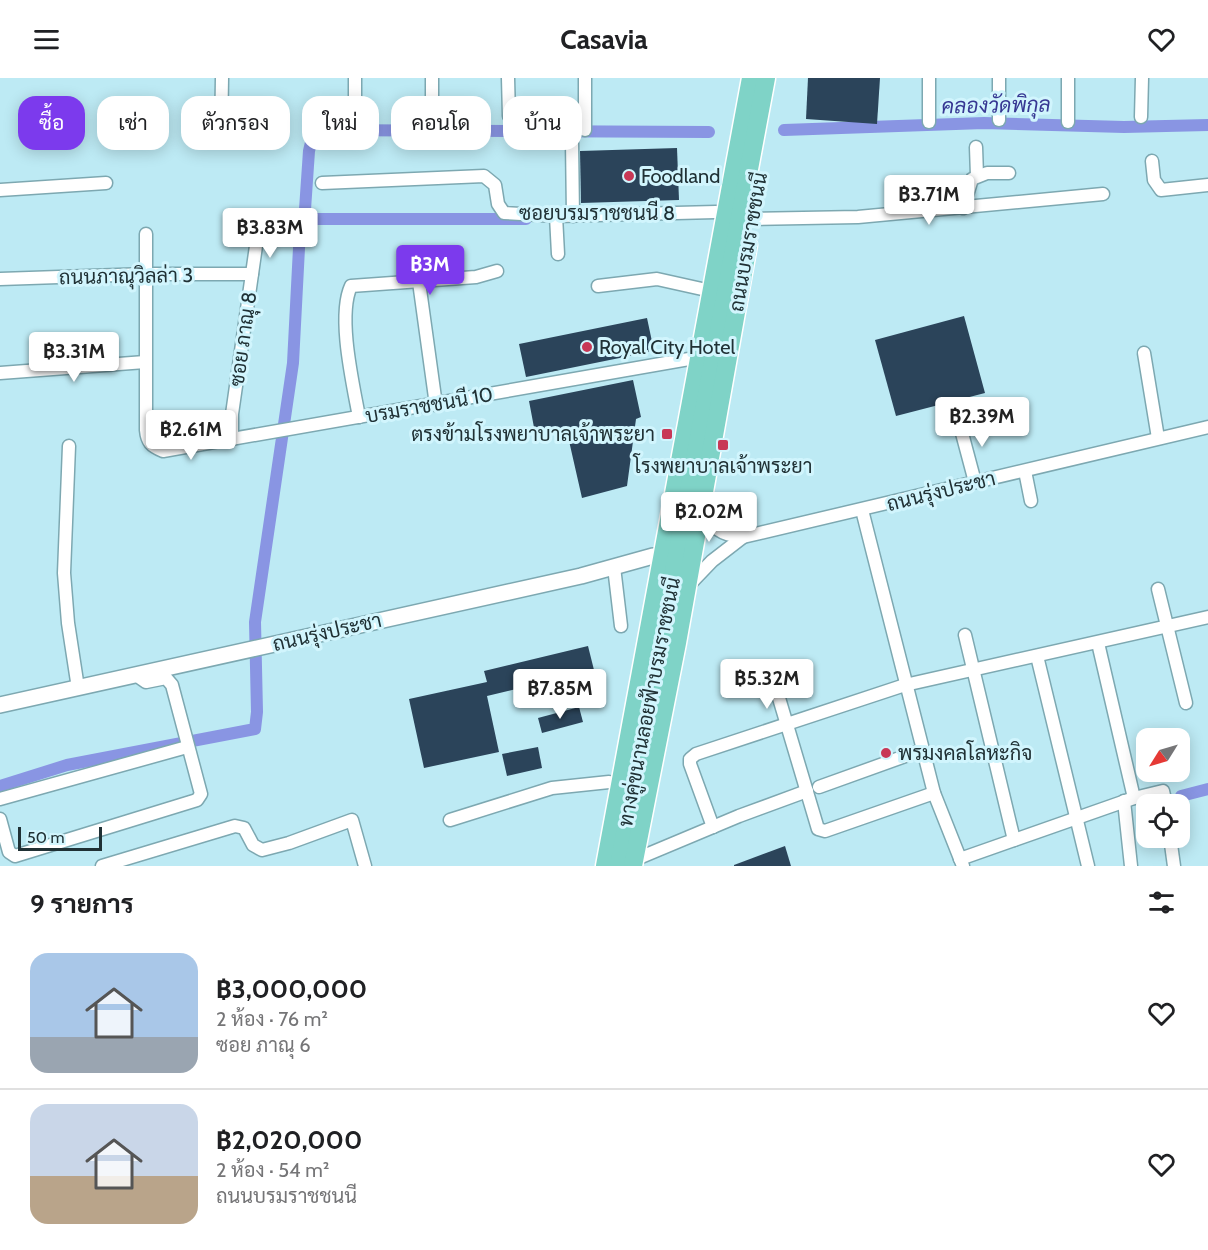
<!DOCTYPE html>
<html lang="th">
<meta charset="utf-8">
<style>
:root{--surface:#fff;--page:#f2f2f2;--text:#202124;--muted:#757577;--line:#e0e0e0;--accent:#7c3aed}
body{margin:0;font-family:Cabin,Sarabun,sans-serif;background:var(--page);color:var(--text);height:100vh;display:flex;flex-direction:column;font-size:22px;white-space:nowrap}
*{box-sizing:border-box;margin:0}
p{font-size:20px;color:var(--muted)}
.icon{flex:none;width:33px;height:33px;fill:none;stroke:currentColor;stroke-width:2;stroke-linecap:round;stroke-linejoin:round}
.map{position:relative;height:788px;overflow:hidden}
.side{display:flex;flex-direction:column;background:var(--surface);flex:1}
.side>*{flex:none}
.banner{position:absolute;left:18px;top:18px;width:600px;height:54px;display:flex;gap:12px}
.needle{width:39px;rotate:233deg}
.fabs{position:absolute;left:1136px;top:650px;display:grid;gap:12px}
.fabs a{display:grid;place-items:center;width:54px;height:54px;border-radius:12px;background:var(--surface);box-shadow:0 3px 15px #0003;font-size:30px}
.scale{position:absolute;left:18px;bottom:15px;width:84px;box-sizing:border-box;padding-left:6px;border:3px solid #203135;border-top:0;font-size:16px;line-height:21px;white-space:nowrap;color:#203135;-webkit-text-stroke:4px #d1f5fd;paint-order:stroke}
.price{position:absolute;translate:-50% -51px;padding:0 14px;border-radius:6px;background:#fff;color:#222;font-size:20px;line-height:39px;filter:drop-shadow(0 2px 3px #0008)}
.price::after{content:'';position:absolute;left:50%;top:36px;width:18px;height:14px;margin-left:-9px;background:inherit;clip-path:polygon(0 0,100% 0,50% 100%)}
.price.on{background:var(--accent);color:#fff}
ul{padding:0;list-style:none}
li{display:flex;align-items:center;gap:18px;height:150px;padding:0 30px}
li+li{border-top:2px solid var(--line)}
li span{display:grid;place-items:center;flex:none;width:168px;height:120px;border-radius:18px;color:#555}
li>.icon{margin-inline-start:auto}
span .icon{width:72px;height:72px;fill:#fffc;stroke-width:1}
li b{font-size:26px}
h2{display:flex;justify-content:space-between;align-items:center;height:72px;padding:0 30px;font-size:26px}
.tag{padding:0 21px;border-radius:18px;background:var(--surface);box-shadow:0 3px 15px #0003;font-size:21px;line-height:54px}
.tag.on{background:var(--accent);color:#fff}
header{display:flex;justify-content:space-between;align-items:center;height:78px;padding:0 30px;background:var(--surface);font-size:27px;font-weight:700}
.map>svg:first-child{display:block}
</style>
<header><svg class="icon" aria-label="menu" viewBox="0 0 24 24"><path d="M4 6h16M4 12h16M4 18h16"/></svg>Casavia<svg class="icon" aria-label="heart" viewBox="0 0 24 24"><path d="M12 20l-8-8c-3-5 5-10 8-4 3-6 11-1 8 4z"/></svg></header>
<div class="map">
<svg width="1208" height="788" viewBox="0 0 1208 788">
<rect width="100%" height="100%" fill="#bdeaf4"/>
<g fill="none" stroke-linecap="round" stroke-linejoin="round">
<g stroke="#8995e3" stroke-width="12">
<polyline points="784,52 984,45 1124,49 1208,47"/>
<polyline points="304,146 309,73 314,52 709,54"/>
<polyline points="0,708 67,687 255,651 257,634 255,544 293,285 300,151 308,141 526,141"/>
<polyline points="1181,718 1208,711"/>
</g>
</g>
<g fill="#2b445a">
<polygon points="808,0 880,0 877,46 806,41"/>
<polygon points="677,70 679,122 581,125 580,73"/>
<polygon points="964,238 985,315 896,338 875,262"/>
<polygon points="647,240 654,273 526,299 519,266"/>
<polygon points="633,302 641,339 636,341 627,408 582,420 567,354 536,360 529,323"/>
<polygon points="588,568 594,592 487,618 499,674 424,690 409,621 487,604 484,593"/>
<polygon points="579,629 583,644 542,655 538,640"/>
<polygon points="538,669 542,690 507,698 502,676"/>
<polygon points="785,768 791,788 734,788 734,787"/>
</g>
<g fill="none" stroke-linecap="round" stroke-linejoin="round">
<g stroke="#7da8b1" stroke-width="15">
<g id="minor">
<polyline points="355,0 355,51"/>
<polyline points="508,0 509,38"/>
<polyline points="585,0 585,52"/>
<polyline points="1141,39 1142,0"/>
<polyline points="999,42 999,0"/>
<polyline points="929,44 929,0"/>
<polyline points="1068,44 1068,0"/>
<polyline points="432,49 432,0"/>
<polyline points="221,59 222,0"/>
<polyline points="572,64 573,138"/>
<polyline points="976,69 977,98"/>
<polyline points="1152,83 1154,102 1161,112 1208,107"/>
<polyline points="322,105 484,98 495,107 498,126 504,135 556,138 716,134"/>
<polyline points="0,112 106,105"/>
<polyline points="963,130 972,101 987,95 1009,95"/>
<polyline points="556,138 558,176"/>
<polyline points="752,141 858,139 1103,116"/>
<path d="M 146,156 L 146,352 C 147,364 151,368 163,373 L 689,281"/>
<polyline points="0,201 147,196 252,196"/>
<polyline points="419,204 436,327"/>
<polyline points="598,208 657,201 702,211"/>
<polyline points="1144,275 1158,360"/>
<polyline points="0,295 145,284"/>
<path d="M 359,339 C 353,306 337,238 351,208 L 476,199 L 497,193"/>
<polyline points="959,344 975,404"/>
<polyline points="232,361 232,336 257,161"/>
<polyline points="69,368 64,495 68,545 78,610"/>
<polyline points="1025,393 1031,423"/>
<path d="M 702,431 C 712,450 721,458 743,459 L 1208,349"/>
<polyline points="862,432 934,715 963,788"/>
<polyline points="614,489 621,548"/>
<polyline points="688,508 712,483 743,459"/>
<polyline points="1158,511 1186,625"/>
<polyline points="965,557 1014,762"/>
<polyline points="1098,565 1134,720"/>
<polyline points="1037,578 1088,788"/>
<polyline points="776,610 818,751 825,753 934,715"/>
<polyline points="819,709 922,672"/>
<polyline points="0,721 187,669"/>
<polyline points="1124,723 1131,788"/>
<polyline points="0,741 9,774 15,778 197,722 201,716 172,607 166,600 146,604 136,597"/>
<polyline points="450,742 552,710 609,704"/>
<polyline points="713,749 690,686 690,681 696,676 905,607 1208,539"/>
<polyline points="1170,759 1174,788"/>
<polyline points="960,781 1134,720 1163,713 1166,726"/>
<polyline points="634,782 739,738 807,713"/>
<polyline points="102,788 235,748 244,750 253,767 262,772 289,765 352,742 365,788"/>
</g>
</g>
<g stroke="#7da8b1" stroke-width="18">
<polyline id="tertiary" points="0,627 581,498 653,478"/>
</g>
<g stroke="#fff" stroke-width="21">
<g id="primary">
<polyline points="605,788 751,0"/>
<polyline points="619,788 766,0"/>
<polyline points="633,788 677,565 748,167"/>
</g>
</g>
<use href="#minor" stroke="#fff" stroke-width="12"/>
<use href="#tertiary" stroke="#fff" stroke-width="15"/>
<use href="#primary" stroke="#7fd3c7" stroke-width="18"/>
</g>
<g fill="#c83856" stroke="#d1f5fd" stroke-width="2">
<circle cx="629" cy="98" r="6"/>
<circle cx="587" cy="269" r="6"/>
<rect x="661" y="350" width="12" height="12" rx="3"/>
<rect x="717" y="361" width="12" height="12" rx="3"/>
<circle cx="886" cy="675" r="6"/>
</g>
<g text-anchor="middle" dominant-baseline="central" stroke-width="6" stroke-linejoin="round" paint-order="stroke">
<g font-size="20" fill="#203135" stroke="#d1f5fd" text-anchor="start">
<text x="641" y="98">Foodland</text>
<text x="599" y="269">Royal City Hotel</text>
<text x="655" y="356" text-anchor="end">ตรงข้ามโรงพยาบาลเจ้าพระยา</text>
<text x="723" y="388" text-anchor="middle">โรงพยาบาลเจ้าพระยา</text>
<text x="898" y="675">พรมงคลโลหะกิจ</text>
</g>
<g font-size="20" fill="#203135" stroke="#d1f5fd">
<text x="597" y="135">ซอยบรมราชชนนี 8</text>
<text transform="translate(748 164) rotate(-80)">ถนนบรมราชชนนี</text>
<text transform="translate(126 198) rotate(-1)">ถนนภาณุวิลล่า 3</text>
<text transform="translate(243 261) rotate(-82)">ซอย ภาณุ 8</text>
<text transform="translate(429 327) rotate(-10)">บรมราชชนนี 10</text>
<text transform="translate(941 413) rotate(-14)">ถนนรุ่งประชา</text>
<text transform="translate(327 554) rotate(-13)">ถนนรุ่งประชา</text>
<text transform="translate(649 624) rotate(-79)">ทางคู่ขนานลอยฟ้าบรมราชชนนี</text>
</g>
<g font-size="21" font-style="italic" fill="#373893" stroke="#d1f5fd">
<text transform="translate(996 27) rotate(-1)">คลองวัดพิกุล</text>
</g>
</g>
</svg>
<div class="fabs">
<a><svg class="needle" viewBox="-14 -14 28 28"><path d="M0-13l5 13h-10z" fill="#e53935"/><path d="M0 13l5-13h-10z" fill="#757577"/></svg></a>
<a><svg class="icon" aria-label="locate" viewBox="0 0 24 24"><circle cx="12" cy="12" r="6"/><path d="M12 2v4M12 18v4M2 12h4M18 12h4"/></svg></a>
</div>
<div class="scale">50 m</div>
<b class="price" style="left:929px;top:148px">฿3.71M</b>
<b class="price" style="left:270px;top:181px">฿3.83M</b>
<b class="price on" style="left:430px;top:218px">฿3M</b>
<b class="price" style="left:74px;top:305px">฿3.31M</b>
<b class="price" style="left:982px;top:370px">฿2.39M</b>
<b class="price" style="left:191px;top:383px">฿2.61M</b>
<b class="price" style="left:709px;top:465px">฿2.02M</b>
<b class="price" style="left:767px;top:632px">฿5.32M</b>
<b class="price" style="left:560px;top:642px">฿7.85M</b>
<div class="banner">
<a class="tag on">ซื้อ</a>
<a class="tag">เช่า</a>
<a class="tag">ตัวกรอง</a>
<a class="tag">ใหม่</a>
<a class="tag">คอนโด</a>
<a class="tag">บ้าน</a>
</div>
</div>
<section class="side">
<h2>9 รายการ<svg class="icon" aria-label="filters" viewBox="0 0 24 24"><path d="M4 7h16M4 17h16"/><circle cx="9" cy="7" r="2"/><circle cx="15" cy="17" r="2"/></svg></h2>
<ul>
<li><span style="background:linear-gradient(#a9c7e8 70%,#9aa5b1 0)"><svg class="icon" aria-label="home" viewBox="0 0 24 24"><path d="M3 11l9-7 9 7M6 9v11h12V9"/></svg></span><div><b>฿3,000,000</b><p>2 ห้อง · 76 m²</p><p>ซอย ภาณุ 6</p></div><svg class="icon" aria-label="heart" viewBox="0 0 24 24"><path d="M12 20l-8-8c-3-5 5-10 8-4 3-6 11-1 8 4z"/></svg></li>
<li><span style="background:linear-gradient(#c9d6e8 60%,#b9a48a 0)"><svg class="icon" aria-label="home" viewBox="0 0 24 24"><path d="M3 11l9-7 9 7M6 9v11h12V9"/></svg></span><div><b>฿2,020,000</b><p>2 ห้อง · 54 m²</p><p>ถนนบรมราชชนนี</p></div><svg class="icon" aria-label="heart" viewBox="0 0 24 24"><path d="M12 20l-8-8c-3-5 5-10 8-4 3-6 11-1 8 4z"/></svg></li>
</ul>
</section>
